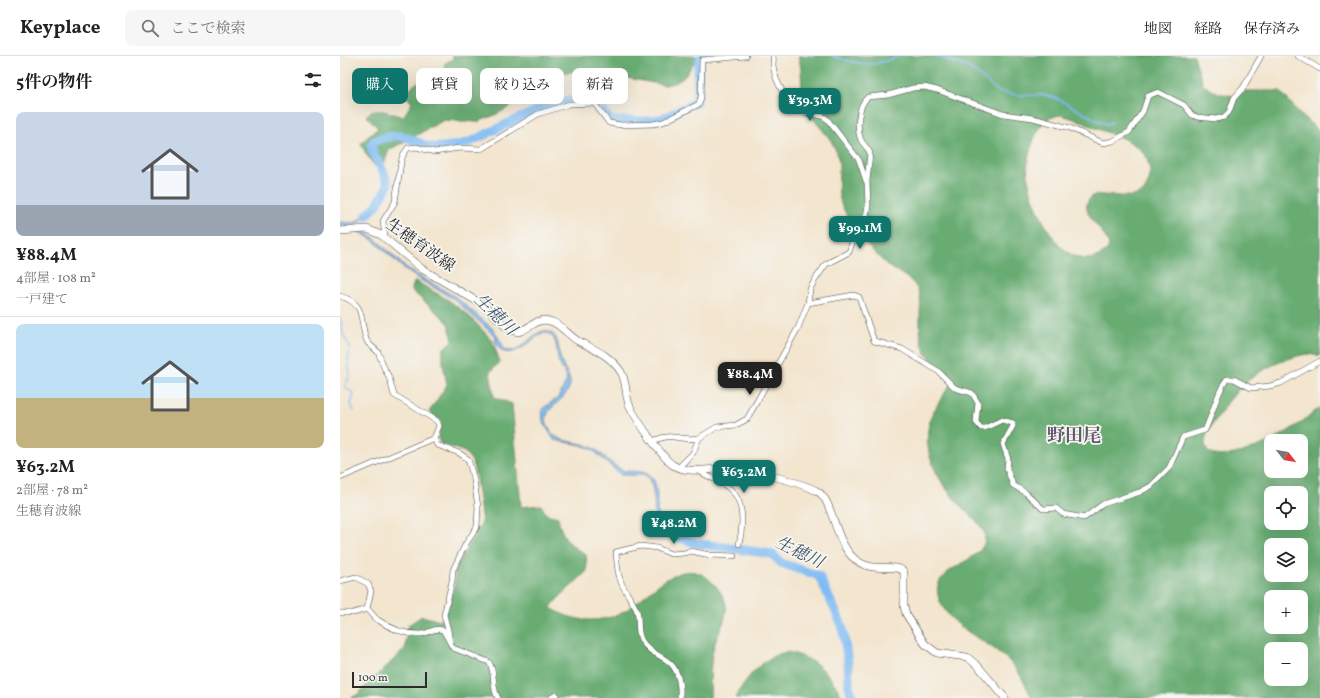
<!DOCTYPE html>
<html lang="ja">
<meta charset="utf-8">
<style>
:root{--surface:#fff;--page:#f6f6f6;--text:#222;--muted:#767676;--line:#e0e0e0;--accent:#0f766e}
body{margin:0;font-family:Vollkorn,"Noto Serif JP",serif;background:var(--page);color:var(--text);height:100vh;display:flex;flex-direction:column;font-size:15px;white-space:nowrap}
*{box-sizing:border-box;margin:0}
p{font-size:13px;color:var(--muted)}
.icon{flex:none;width:22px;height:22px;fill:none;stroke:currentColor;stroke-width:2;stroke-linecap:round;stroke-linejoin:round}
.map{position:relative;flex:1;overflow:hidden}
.panel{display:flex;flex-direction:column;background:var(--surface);width:340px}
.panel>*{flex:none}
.top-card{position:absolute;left:12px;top:12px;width:380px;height:36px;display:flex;gap:8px}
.needle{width:26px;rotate:121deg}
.tools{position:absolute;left:924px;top:378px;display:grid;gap:8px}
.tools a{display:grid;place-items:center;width:44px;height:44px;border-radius:8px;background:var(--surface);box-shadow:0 4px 16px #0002;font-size:20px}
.scale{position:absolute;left:12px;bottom:10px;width:75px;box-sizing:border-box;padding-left:4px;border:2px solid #2b2b2b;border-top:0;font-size:11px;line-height:14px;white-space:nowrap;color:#2b2b2b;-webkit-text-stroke:3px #f6f6f2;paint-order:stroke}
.price{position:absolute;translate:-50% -34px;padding:0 9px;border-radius:8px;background:var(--accent);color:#fff;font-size:13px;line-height:26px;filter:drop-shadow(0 1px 2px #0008)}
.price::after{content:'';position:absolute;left:50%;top:24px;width:12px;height:9px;margin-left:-6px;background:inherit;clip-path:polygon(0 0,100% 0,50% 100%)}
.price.current{background:#222;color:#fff}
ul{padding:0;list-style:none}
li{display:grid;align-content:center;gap:8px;height:212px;padding:0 16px}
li+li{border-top:1px solid var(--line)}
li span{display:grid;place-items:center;height:124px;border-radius:8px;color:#555}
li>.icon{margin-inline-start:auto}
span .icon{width:72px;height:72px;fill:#fffc;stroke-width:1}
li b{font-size:17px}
h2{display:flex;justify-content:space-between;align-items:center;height:48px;padding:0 16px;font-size:17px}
.tag{padding:0 14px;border-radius:8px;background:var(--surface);box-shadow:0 4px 16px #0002;font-size:14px;line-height:36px}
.tag.current{background:var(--accent);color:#fff}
header{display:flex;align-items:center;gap:24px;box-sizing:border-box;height:56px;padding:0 20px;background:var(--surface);border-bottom:1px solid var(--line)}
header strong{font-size:19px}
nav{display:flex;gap:22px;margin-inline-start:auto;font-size:14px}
.search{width:280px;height:36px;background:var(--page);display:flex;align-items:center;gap:10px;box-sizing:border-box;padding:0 14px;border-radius:8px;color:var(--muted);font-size:15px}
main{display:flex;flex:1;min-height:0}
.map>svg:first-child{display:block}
</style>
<header>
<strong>Keyplace</strong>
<div class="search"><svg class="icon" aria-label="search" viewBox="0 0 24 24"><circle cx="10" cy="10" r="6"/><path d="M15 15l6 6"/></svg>ここで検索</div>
<nav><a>地図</a><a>経路</a><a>保存済み</a></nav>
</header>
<main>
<section class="panel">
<h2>5件の物件<svg class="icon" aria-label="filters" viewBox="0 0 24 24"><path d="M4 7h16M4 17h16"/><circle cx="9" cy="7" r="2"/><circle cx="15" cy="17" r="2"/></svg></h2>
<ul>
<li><span style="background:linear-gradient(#c9d6e8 75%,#9aa5b1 0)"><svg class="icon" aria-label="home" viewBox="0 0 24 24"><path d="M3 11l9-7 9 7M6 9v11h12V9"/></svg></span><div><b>¥88.4M</b><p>4部屋 · 108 m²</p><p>一戸建て</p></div></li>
<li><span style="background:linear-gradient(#bfe0f5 60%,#c2b280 0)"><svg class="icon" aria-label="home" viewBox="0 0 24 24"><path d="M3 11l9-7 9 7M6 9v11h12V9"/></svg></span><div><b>¥63.2M</b><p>2部屋 · 78 m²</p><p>生穂育波線</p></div></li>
</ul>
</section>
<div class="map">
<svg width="980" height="642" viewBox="0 0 980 642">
<rect width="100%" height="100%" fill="#f6f6f2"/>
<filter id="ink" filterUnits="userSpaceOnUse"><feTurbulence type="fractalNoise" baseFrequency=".025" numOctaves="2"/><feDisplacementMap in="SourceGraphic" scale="8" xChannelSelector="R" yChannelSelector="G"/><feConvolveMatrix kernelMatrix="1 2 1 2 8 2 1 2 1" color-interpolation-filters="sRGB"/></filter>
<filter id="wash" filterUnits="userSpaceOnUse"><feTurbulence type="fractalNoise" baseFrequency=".012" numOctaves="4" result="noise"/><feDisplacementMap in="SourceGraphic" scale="16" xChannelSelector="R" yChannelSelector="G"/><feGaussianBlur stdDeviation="0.9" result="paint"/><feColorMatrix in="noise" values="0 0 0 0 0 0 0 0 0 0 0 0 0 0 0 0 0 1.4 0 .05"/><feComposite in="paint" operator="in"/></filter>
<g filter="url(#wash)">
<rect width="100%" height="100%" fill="#f3e5ce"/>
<g fill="#68ac72" stroke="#4a6c4e" fill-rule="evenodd">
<path d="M 112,0 L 360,0 C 345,14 350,25 325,29 L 259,17 L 231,16 L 221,17 L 191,39 L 155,59 L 137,66 L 104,64 L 49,94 L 43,111 L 35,110 L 26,98 L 21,87 L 38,72 L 26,60 L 31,55 L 44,55 L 63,61 L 72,47 L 65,39 C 78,18 93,27 102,16 C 104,14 105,10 105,7 L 113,3 Z"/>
<path d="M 458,0 L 854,0 L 863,29 L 877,37 L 894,40 L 906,35 L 940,35 L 961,59 L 980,76 L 980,300 C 970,296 961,299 951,302 C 915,314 898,330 877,362 C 873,368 865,378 865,386 C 864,415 920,390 933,384 C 948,376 967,363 980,351 L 980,642 L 692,642 C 686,630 680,616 670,606 C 651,585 606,572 598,539 C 591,509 649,507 645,479 C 643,468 629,459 622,451 C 598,427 577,391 593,357 C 599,345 607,334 614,323 C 586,301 579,297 580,261 C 580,251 582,243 578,234 C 572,221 555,216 545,207 C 530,193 513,173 504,154 C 493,132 503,118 497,98 C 492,78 472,68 465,48 C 459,32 464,15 458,0 ZM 721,59 C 734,62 746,68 758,73 C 781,82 811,88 810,120 C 809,126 806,136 800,138 C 787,143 769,138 754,139 C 732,154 766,172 769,190 C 766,197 760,200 753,202 C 719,211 692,149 688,122 C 686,107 689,95 695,81 C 700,69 708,60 721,59 ZM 931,385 L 961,385 L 961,415 L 931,415 ZM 931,437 L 961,437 L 961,467 L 931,467 ZM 931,489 L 961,489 L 961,519 L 931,519 ZM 931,541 L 961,541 L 961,571 L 931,571 ZM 931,593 L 961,593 L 961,623 L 931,623 Z"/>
<path d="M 75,225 L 110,245 L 129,260 L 152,284 L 160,306 L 150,316 L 154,341 L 172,348 L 181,451 L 201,449 L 206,458 L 218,461 C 220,479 230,490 246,499 L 247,515 C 240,523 212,546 211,552 C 232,565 251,567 275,560 C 304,550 338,492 372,526 C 378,532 385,541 386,550 C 387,564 378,577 374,590 C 369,606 371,626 370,642 L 11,642 L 18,638 L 65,593 L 68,569 L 82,560 L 100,565 L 109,550 L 115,528 L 115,513 L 142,466 L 136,422 L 132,405 L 125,396 L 100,387 L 98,381 L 102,366 L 89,356 L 107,329 L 103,308 L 103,293 L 113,284 L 108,266 L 71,234 Z"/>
<path d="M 447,596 C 474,601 491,617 502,642 L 395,642 C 406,622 423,600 447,596 Z"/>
</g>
<path fill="#80bcf3" stroke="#56748f" d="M 33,153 L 34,154 L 29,159 L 16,168 L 16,171 L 34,182 L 64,210 L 80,221 L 116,241 L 154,274 L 165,294 C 180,298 190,280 202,275 C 222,274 217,296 222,307 C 225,315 233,323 229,332 C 223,347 202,352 207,368 C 214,390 237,383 253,392 C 263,398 271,409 282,414 C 291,417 300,413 309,419 C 322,428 314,455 320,468 C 323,476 338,479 344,486 L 334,483 L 316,468 C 313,453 317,431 306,419 L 281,419 L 253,394 L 241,389 L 214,384 L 203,365 L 202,353 L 218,342 L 227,324 C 226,317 222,313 219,307 C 216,296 219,276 202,277 C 189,285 168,311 155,286 L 156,283 L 155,280 L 114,243 L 77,222 L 62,211 L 33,184 L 12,172 L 0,171 L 0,166 L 14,167 Z"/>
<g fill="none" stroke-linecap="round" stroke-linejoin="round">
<g stroke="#80bcf3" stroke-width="1.5">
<polyline points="472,0 473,0"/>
<path d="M 492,0 C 521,9 530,13 559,0"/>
<polyline points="596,0 630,12 659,36 679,39 705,39 718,43 753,62 767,68 772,66"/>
<polyline points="0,262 3,278 10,291 8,304 10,319 5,331 14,338 11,348 14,355"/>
</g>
<g stroke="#80bcf3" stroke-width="9">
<path d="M 26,160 L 37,149 L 48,129 C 46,114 34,105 31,89 L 34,85 C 43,82 56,78 65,81 C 78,85 88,94 102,91 C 111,90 124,89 132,85 C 158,73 225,35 252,44 C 264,48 263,60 273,65 L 312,65 L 323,62 L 356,46 C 362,34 353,5 364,0"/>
<polyline points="332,479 355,487 432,498 441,507 479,520 502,569 508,606 509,630 513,642"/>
</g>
</g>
</g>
<g filter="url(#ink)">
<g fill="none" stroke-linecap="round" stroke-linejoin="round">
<g stroke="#494743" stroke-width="6">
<g id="minor">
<path d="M 433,0 C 434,4 433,5 433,9 C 435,26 447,48 463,56 C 471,59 479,57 487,63 L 519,104 L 526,125"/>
<polyline points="958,0 980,13"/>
<polyline points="45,181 43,165 55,146 61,106 63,99 68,92 76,91 95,96 119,92 141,93 198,58 230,48 254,47 269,67 281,69 313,68 323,66 359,48 361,41 362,4 406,0"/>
<path d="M 0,240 C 26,248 19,261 26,283 L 28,287 L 38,296 L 45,314 L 49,321 L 54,339 L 97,365 L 99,370 L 94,382 L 97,389 L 119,397 L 128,403 L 134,424 L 138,451 L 137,471 L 125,489 L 113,514 L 112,525 L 104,559 L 108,574 L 110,587"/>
<path d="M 468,247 L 514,239 L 519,241 L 534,285 L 562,293 L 598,315 L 615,332 L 632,337 L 638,347 L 636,366 L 641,372 L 645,372 L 662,364 L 673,367 L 673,370 L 663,388 L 668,403 L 667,413 L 673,429 L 686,437 L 703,453 L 716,452 L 723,458 L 744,462 L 763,448 L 800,436 L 811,430 L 829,412 L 843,381 L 865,374 C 872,360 878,333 887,323 L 894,323 L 911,332 L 930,330 L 941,327 L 980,305"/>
<path d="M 313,385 C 335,375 338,386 359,382"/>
<path d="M 339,411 L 353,397 L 359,382 L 377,371 L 396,369 L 407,363 L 458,272 L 468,247 L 470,233 L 475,224 L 486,208 L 509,196 L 517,172 L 526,160 L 528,150 L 527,125 L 530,97 C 528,91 523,89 521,84 C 516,72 518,49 528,41 L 548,39 L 573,32 L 584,31 L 597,34 L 663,58 L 693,62 L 730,72 L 763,87 L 773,85 L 789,76 L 803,55 L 808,40 L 818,36 L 844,49 L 852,59 L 857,61 L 876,63 L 884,61 L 889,56 L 894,42 L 903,32 L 921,0"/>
<path d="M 359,415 C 369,422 382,425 391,434 C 405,446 403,472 399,488"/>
<polyline points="0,422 94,382"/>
<polyline points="0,525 16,521 28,528 31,535 27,553"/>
<path d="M 0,557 L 13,557 L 27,553 C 32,556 33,561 38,564 C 51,573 66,579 82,578 C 90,577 94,571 103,574 L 113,592 L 149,606 C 156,617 151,631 158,642"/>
<polyline points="211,642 216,639"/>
<path d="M 340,642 C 341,632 339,615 330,607 C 321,599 309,597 302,585 C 296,576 300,565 297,555 C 293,545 285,536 281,526 C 277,516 277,506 276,496 L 301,490 L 317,492 L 331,498 L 344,497 L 351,495 L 370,499 L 394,500"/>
</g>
</g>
<g stroke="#494743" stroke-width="8">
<path id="secondary" d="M 0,175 L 27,173 L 41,179 L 82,213 L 145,250 L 164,269 L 171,274 L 178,276 C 186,274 192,268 199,265 C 215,260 226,278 238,285 C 255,294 270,299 281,316 C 287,326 285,338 289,348 C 293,359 324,404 333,409 C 350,419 371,412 390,412 C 407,412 462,427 477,435 C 494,444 494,488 516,504 C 534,518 555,506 564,516 L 564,550 L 566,558 L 585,588 L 597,597 L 627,601 L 638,610 L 665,642"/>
</g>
<use href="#minor" stroke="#fff" stroke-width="5"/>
<use href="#secondary" stroke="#fff" stroke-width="7"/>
</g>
</g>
<g text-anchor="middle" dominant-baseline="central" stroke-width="3.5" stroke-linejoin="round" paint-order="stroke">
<g font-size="16" fill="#2b2b2b" stroke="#f6f6f2">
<text transform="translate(80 190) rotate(35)">生穂育波線</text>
</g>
<g font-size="17" font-style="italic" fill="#445667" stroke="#f6f6f2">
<text transform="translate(155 259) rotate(44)">生穂川</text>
<text transform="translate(459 497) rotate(26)">生穂川</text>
</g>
<g font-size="18" font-weight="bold" fill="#62566f" stroke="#f6f6f2">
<text x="734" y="380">野田尾</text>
</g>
</g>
</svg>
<div class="tools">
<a><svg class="needle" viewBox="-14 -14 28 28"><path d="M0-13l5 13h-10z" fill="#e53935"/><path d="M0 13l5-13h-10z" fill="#767676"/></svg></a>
<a><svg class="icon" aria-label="locate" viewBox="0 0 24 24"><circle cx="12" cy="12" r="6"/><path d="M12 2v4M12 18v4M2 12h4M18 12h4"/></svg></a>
<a><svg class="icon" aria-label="layers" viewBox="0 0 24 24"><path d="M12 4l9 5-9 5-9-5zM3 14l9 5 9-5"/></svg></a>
<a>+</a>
<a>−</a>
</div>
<div class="scale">100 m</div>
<b class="price" style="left:470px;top:66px">¥39.3M</b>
<b class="price" style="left:520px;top:194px">¥99.1M</b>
<b class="price current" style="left:410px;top:340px">¥88.4M</b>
<b class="price" style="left:404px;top:438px">¥63.2M</b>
<b class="price" style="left:334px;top:489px">¥48.2M</b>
<div class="top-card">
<a class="tag current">購入</a>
<a class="tag">賃貸</a>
<a class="tag">絞り込み</a>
<a class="tag">新着</a>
</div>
</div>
</main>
